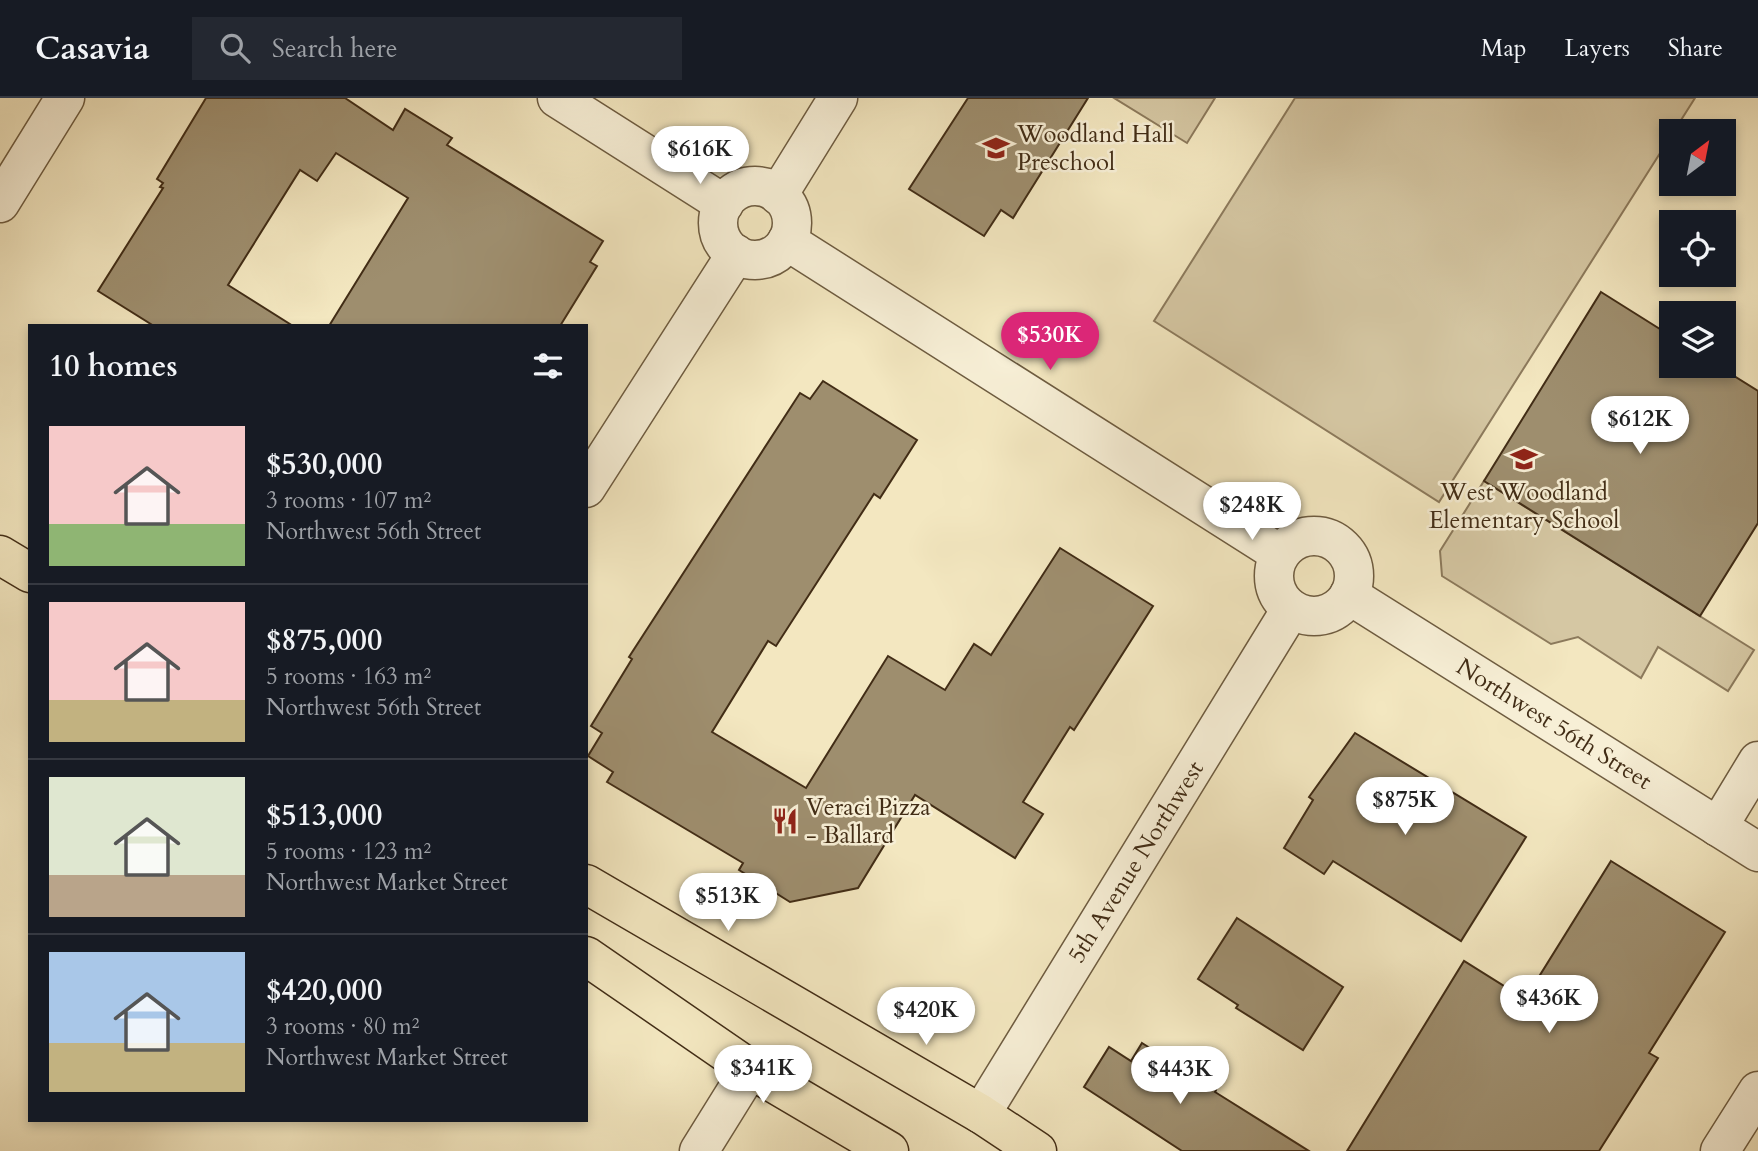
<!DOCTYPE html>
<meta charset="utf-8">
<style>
:root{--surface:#171b24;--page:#242831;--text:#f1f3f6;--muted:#9ea1a6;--line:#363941;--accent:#db2777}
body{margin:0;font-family:Cardo,serif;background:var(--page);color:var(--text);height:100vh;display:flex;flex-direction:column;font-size:26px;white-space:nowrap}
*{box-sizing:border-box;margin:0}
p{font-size:23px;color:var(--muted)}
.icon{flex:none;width:38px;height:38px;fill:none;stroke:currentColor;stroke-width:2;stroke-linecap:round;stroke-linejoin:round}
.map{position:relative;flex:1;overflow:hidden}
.drawer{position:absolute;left:28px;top:226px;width:560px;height:798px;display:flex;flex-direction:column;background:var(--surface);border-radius:0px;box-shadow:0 4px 10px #0003}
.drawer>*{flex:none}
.needle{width:46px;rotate:32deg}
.controls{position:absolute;left:1659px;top:21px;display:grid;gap:14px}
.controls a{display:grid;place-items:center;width:77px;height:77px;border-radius:0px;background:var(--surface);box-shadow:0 4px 10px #0003;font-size:35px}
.price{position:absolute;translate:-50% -60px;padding:0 16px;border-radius:24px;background:#fff;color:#222;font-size:23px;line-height:46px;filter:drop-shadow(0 2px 4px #0008)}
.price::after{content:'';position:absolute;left:50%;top:42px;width:21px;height:16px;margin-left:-10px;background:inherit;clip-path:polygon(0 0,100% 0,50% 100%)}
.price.on{background:var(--accent);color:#fff}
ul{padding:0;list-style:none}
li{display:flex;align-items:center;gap:21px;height:175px;padding:0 21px}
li+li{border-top:2px solid var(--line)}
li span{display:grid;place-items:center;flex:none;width:196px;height:140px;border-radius:0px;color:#555}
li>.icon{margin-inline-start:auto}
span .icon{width:84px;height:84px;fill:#fffc;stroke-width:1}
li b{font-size:30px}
h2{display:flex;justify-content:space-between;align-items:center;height:84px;padding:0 21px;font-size:30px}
header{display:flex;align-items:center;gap:42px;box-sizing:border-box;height:98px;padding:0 35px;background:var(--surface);border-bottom:2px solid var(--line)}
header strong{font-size:33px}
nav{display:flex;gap:38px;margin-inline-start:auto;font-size:24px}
.search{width:490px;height:63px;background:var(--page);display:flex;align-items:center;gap:18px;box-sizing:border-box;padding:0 24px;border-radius:0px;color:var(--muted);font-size:26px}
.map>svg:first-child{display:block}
</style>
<header>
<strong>Casavia</strong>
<div class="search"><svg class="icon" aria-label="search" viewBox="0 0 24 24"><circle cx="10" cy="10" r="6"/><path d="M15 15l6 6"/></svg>Search here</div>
<nav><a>Map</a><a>Layers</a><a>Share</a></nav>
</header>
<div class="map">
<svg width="1758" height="1053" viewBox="0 0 1758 1053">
<rect width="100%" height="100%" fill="#f3e7c0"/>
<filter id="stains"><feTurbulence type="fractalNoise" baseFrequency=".00286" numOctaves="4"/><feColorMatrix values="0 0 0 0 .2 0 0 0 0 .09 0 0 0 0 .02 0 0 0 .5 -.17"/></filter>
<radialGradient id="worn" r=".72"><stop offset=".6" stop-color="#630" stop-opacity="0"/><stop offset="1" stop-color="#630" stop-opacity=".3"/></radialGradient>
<g fill="#d5c7a3" stroke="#8c7a5c" stroke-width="2">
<polygon points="1114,0 1215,0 1187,45"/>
<polygon points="1295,0 1695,0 1439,404 1154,223"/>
<polygon points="1484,383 1754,552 1728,593 1658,549 1641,580 1578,539 1551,546 1442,478 1440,453"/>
</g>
<g fill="#9e8e6e" stroke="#422d16" stroke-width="2">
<polygon points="206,0 345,0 393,32 405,11 452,40 447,47 603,143 590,164 597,168 560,228 329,228 408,100 336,55 317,83 300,72 228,187 293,228 154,228 98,193 163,90 160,89 163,85 157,81"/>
<polygon points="968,0 1088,0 1013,120 1001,112 984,138 909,91"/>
<polygon points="1601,194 1671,238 1671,268 1718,268 1758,293 1758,425 1700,518 1484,383"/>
<polygon points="823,283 917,342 880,400 874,396 776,548 768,543 712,634 806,690 888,558 945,592 974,546 991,557 1060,450 1153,508 1074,632 1070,629 1023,704 1043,716 1015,760 915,697 858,790 790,804 739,772 743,765 607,684 613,674 588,658 602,635 591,628 632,561 629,559 800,295 810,301"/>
<polygon points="1355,635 1526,739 1461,843 1333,763 1324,776 1284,750 1313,702 1309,699"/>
<polygon points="1611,763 1725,834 1649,955 1658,960 1599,1053 1347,1053 1464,863 1525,901"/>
<polygon points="1237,820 1343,889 1303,952 1236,910 1238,907 1198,881"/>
<polygon points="1142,945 1216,992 1215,994 1309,1053 1182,1053 1084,989 1109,949 1131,963"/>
</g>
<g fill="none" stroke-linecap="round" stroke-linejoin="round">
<g stroke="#6e5c40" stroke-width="41">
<g id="minor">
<polyline points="557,0 724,106"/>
<circle cx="755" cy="125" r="37"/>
<polyline points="778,97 838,0"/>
<polyline points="0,105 65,0"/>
<polyline points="787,143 1280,456"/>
<polyline points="586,390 736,156"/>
<circle cx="1314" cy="478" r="40"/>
<polyline points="1349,497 1758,754"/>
<polyline points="1718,729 1758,663"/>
<polyline points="981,1016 1291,511"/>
<polyline points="699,1053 750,971"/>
<polyline points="1720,1053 1758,993"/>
</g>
</g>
<g stroke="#422d16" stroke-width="41">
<g id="major">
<polyline points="0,457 30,475"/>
<polyline points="586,786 981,1016 1037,1053"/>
<polyline points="586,858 750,971 889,1053"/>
</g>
</g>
<use href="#minor" stroke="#f7efd6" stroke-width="38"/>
<use href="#major" stroke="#f3e7c0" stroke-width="38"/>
</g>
<defs>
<g id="school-bare" transform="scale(2.1)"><path d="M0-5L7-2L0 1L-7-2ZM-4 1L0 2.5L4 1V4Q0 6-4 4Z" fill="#8f2418" stroke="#f7efd6" stroke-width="2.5" paint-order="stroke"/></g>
<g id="restaurant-bare" transform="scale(2.1)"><path d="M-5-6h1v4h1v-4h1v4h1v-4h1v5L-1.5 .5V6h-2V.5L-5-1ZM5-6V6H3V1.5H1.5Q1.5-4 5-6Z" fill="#8f2418" stroke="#f7efd6" stroke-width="2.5" paint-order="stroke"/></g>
</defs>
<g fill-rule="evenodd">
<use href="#school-bare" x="996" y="50"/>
<use href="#school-bare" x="1524" y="361"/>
<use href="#restaurant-bare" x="785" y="723"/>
</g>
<g text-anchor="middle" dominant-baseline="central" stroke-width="5" stroke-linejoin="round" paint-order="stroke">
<g font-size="24" fill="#422d16" stroke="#f7efd6" text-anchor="start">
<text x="1017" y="36">Woodland Hall<tspan x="1017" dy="28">Preschool</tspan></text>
<text x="1524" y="394" text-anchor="middle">West Woodland<tspan x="1524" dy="28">Elementary School</tspan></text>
<text x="806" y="709">Veraci Pizza<tspan x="806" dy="28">- Ballard</tspan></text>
</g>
<g font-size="24" fill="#422d16" stroke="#f7efd6">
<text transform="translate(1554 626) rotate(32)">Northwest 56th Street</text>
<text transform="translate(1136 764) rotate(-58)">5th Avenue Northwest</text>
</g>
</g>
<rect width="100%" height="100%" filter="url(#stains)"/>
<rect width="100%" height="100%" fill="url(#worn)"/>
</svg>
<div class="controls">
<a><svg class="needle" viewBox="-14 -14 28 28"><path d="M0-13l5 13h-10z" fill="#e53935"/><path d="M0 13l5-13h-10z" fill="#9ea1a6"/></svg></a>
<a><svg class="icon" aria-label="locate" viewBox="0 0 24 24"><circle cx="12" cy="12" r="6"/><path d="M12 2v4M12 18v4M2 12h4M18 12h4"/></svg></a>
<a><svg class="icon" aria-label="layers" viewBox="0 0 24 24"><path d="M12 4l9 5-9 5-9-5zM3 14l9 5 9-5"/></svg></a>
</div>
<b class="price" style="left:700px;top:88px">$616K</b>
<b class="price on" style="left:1050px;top:274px">$530K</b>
<b class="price" style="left:1640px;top:358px">$612K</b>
<b class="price" style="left:1252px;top:444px">$248K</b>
<b class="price" style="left:1405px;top:739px">$875K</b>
<b class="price" style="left:728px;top:835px">$513K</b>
<b class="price" style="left:1549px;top:937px">$436K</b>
<b class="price" style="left:926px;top:949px">$420K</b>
<b class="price" style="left:763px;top:1007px">$341K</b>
<b class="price" style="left:1180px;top:1008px">$443K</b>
<section class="drawer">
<h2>10 homes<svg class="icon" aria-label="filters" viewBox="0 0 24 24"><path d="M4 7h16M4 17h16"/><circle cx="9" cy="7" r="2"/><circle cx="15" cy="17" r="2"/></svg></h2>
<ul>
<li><span style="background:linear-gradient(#f6c9c9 70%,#8fb573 0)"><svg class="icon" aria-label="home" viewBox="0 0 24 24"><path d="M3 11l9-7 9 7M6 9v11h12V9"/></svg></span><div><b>$530,000</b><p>3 rooms · 107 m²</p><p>Northwest 56th Street</p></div></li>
<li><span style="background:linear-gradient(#f6c9c9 70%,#c2b280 0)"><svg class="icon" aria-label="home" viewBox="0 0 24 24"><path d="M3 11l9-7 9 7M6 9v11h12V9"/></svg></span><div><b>$875,000</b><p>5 rooms · 163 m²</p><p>Northwest 56th Street</p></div></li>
<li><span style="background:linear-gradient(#dfe7d0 70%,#b9a48a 0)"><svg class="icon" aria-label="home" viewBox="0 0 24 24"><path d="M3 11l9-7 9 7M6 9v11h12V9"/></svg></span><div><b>$513,000</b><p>5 rooms · 123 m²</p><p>Northwest Market Street</p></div></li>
<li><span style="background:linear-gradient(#a9c7e8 65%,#c2b280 0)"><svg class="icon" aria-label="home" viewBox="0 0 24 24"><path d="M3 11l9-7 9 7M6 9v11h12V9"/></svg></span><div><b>$420,000</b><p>3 rooms · 80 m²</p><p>Northwest Market Street</p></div></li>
</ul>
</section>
</div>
